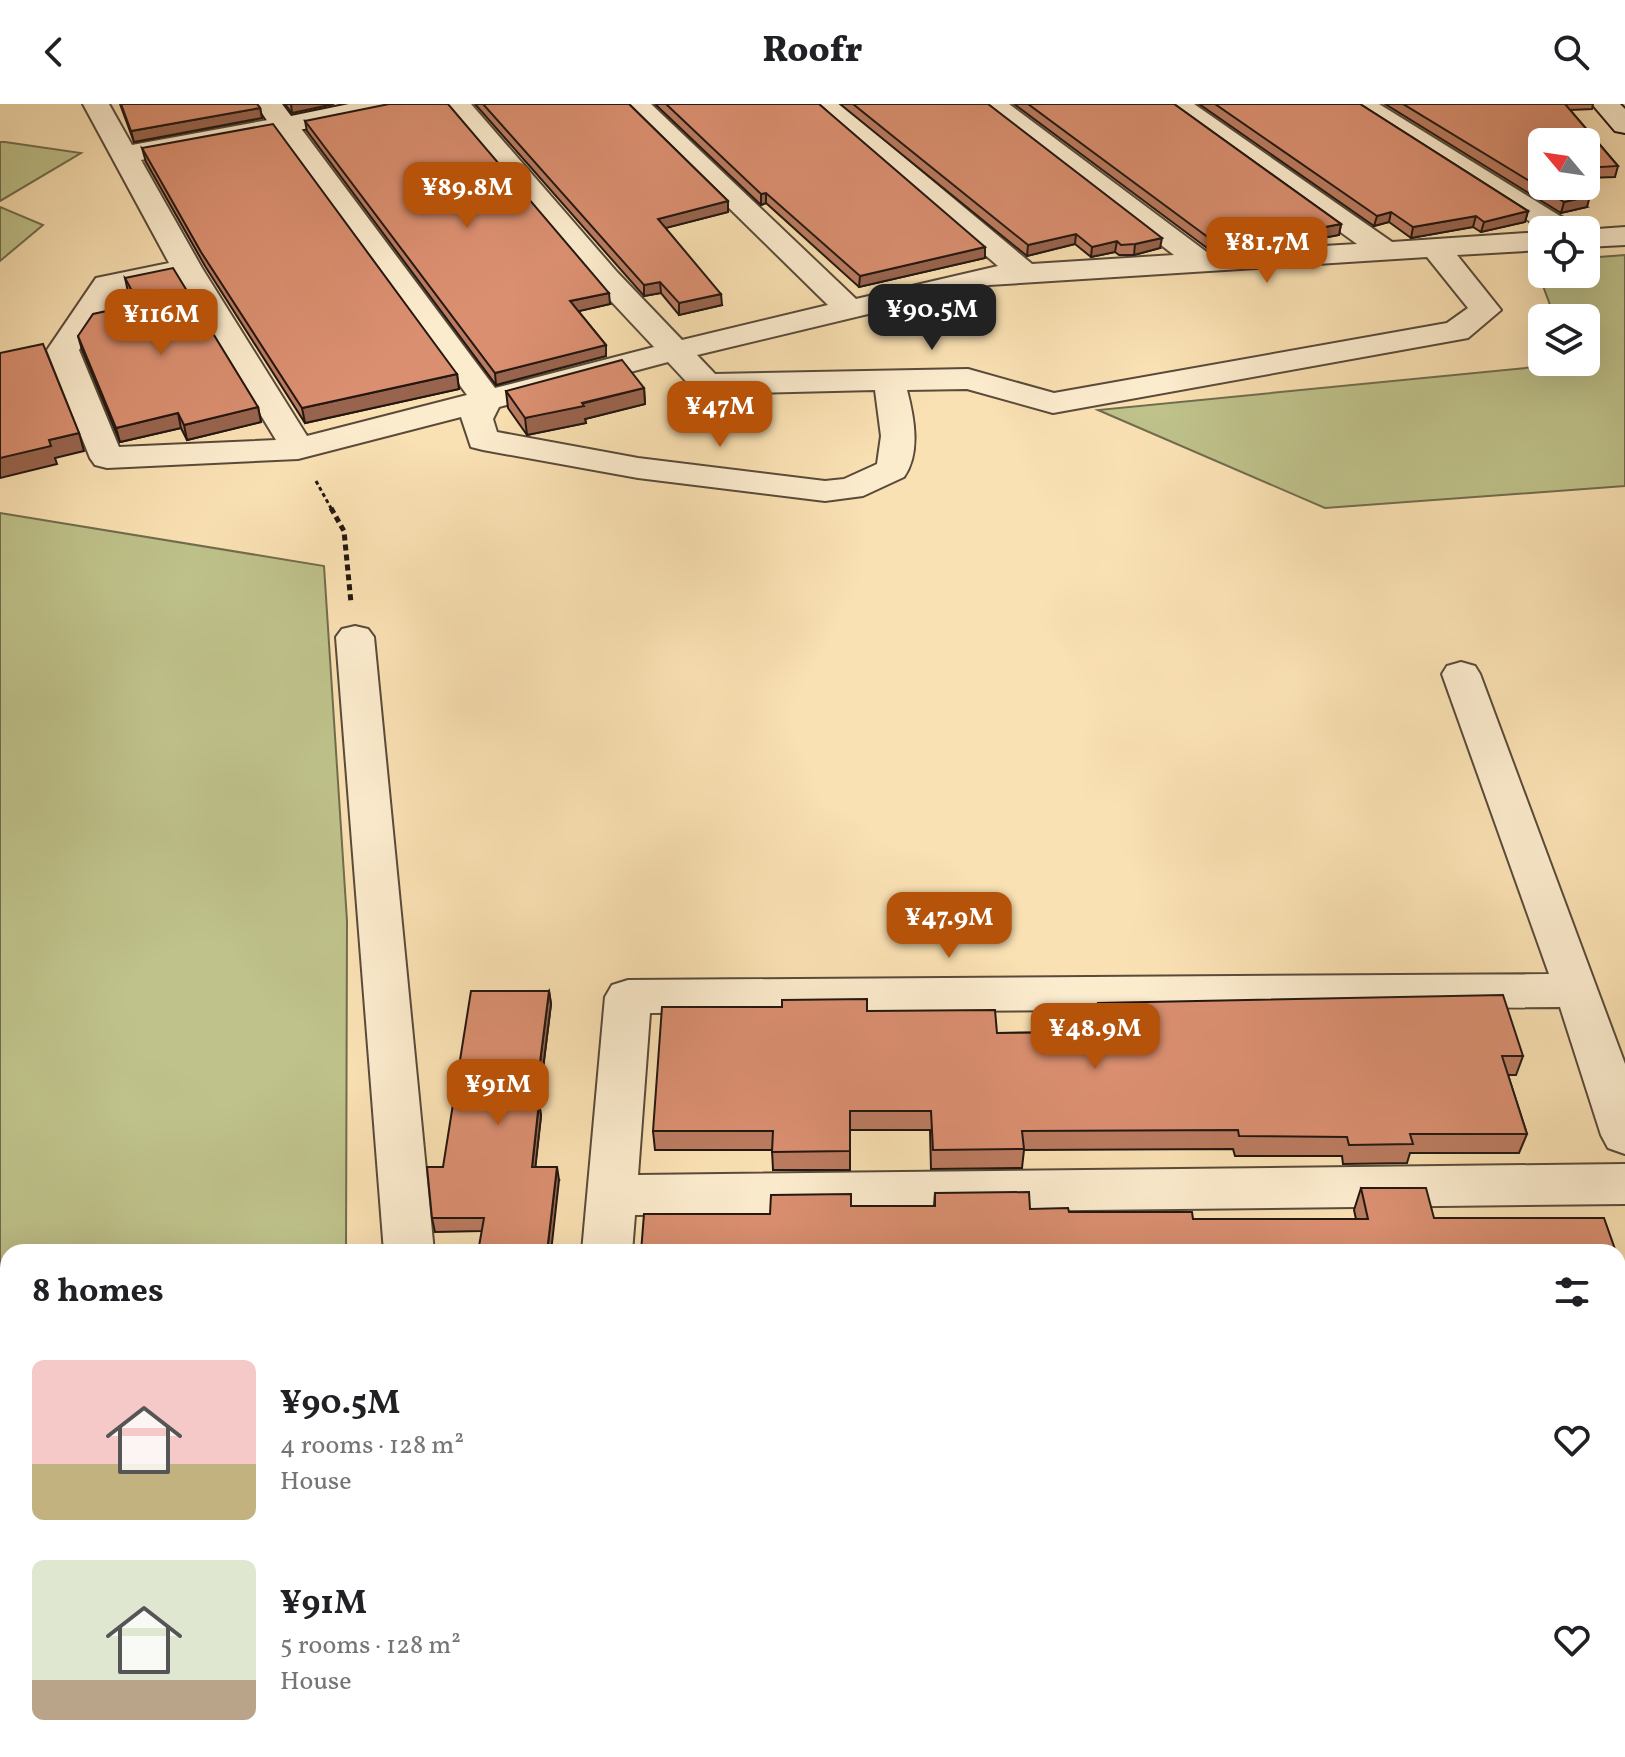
<!DOCTYPE html>
<meta charset="utf-8">
<style>
:root{--surface:#fff;--page:#f2f2f2;--text:#202124;--muted:#757577;--accent:#b45309}
body{margin:0;font-family:Vollkorn,serif;background:var(--page);color:var(--text);height:100vh;display:flex;flex-direction:column;font-size:30px;white-space:nowrap}
*{box-sizing:border-box;margin:0}
p{font-size:26px;color:var(--muted)}
.icon{flex:none;width:44px;height:44px;fill:none;stroke:currentColor;stroke-width:2;stroke-linecap:round;stroke-linejoin:round}
.map{position:relative;flex:1;overflow:hidden}
.side{position:absolute;left:0px;top:1140px;width:1626px;height:514px;display:flex;flex-direction:column;background:var(--surface);border-radius:24px 24px 0 0;box-shadow:0 8px 32px #0002}
.side>*{flex:none}
.needle{width:52px;rotate:299deg}
.buttons{position:absolute;left:1528px;top:24px;display:grid;gap:16px}
.buttons a{display:grid;place-items:center;width:72px;height:72px;border-radius:12px;background:var(--surface);box-shadow:0 8px 32px #0002;font-size:40px}
.price{position:absolute;translate:-50% -68px;padding:0 18px;border-radius:16px;background:var(--accent);color:#fff;font-size:26px;line-height:52px;filter:drop-shadow(0 2px 4px #0008)}
.price::after{content:'';position:absolute;left:50%;top:48px;width:24px;height:18px;margin-left:-12px;background:inherit;clip-path:polygon(0 0,100% 0,50% 100%)}
.price.active{background:#222;color:#fff}
ul{padding:0;list-style:none}
li{display:flex;align-items:center;gap:24px;height:200px;padding:0 32px}
li span{display:grid;place-items:center;flex:none;width:224px;height:160px;border-radius:12px;color:#555}
li>.icon{margin-inline-start:auto}
span .icon{width:96px;height:96px;fill:#fffc;stroke-width:1}
li b{font-size:34px}
h2{display:flex;justify-content:space-between;align-items:center;height:96px;padding:0 32px;font-size:34px}
header{display:flex;justify-content:space-between;align-items:center;height:104px;padding:0 32px;background:var(--surface);font-size:36px;font-weight:800}
.map>svg:first-child{display:block}
</style>
<header><svg class="icon" aria-label="back" viewBox="0 0 24 24"><path d="M15 5l-7 7 7 7"/></svg>Roofr<svg class="icon" aria-label="search" viewBox="0 0 24 24"><circle cx="10" cy="10" r="6"/><path d="M15 15l6 6"/></svg></header>
<div class="map">
<svg width="1625" height="1653" viewBox="0 0 1625 1653">
<rect width="100%" height="100%" fill="#fae1b3"/>
<filter id="stains"><feTurbulence type="fractalNoise" baseFrequency=".0025" numOctaves="4"/><feColorMatrix values="0 0 0 0 .2 0 0 0 0 .09 0 0 0 0 .02 0 0 0 .5 -.17"/></filter>
<radialGradient id="worn" r=".72"><stop offset=".6" stop-color="#630" stop-opacity="0"/><stop offset="1" stop-color="#630" stop-opacity=".3"/></radialGradient>
<g fill="#bfc28b" stroke="#716c4e" stroke-width="2">
<polygon points="0,38 5,38 81,49 0,97"/>
<polygon points="0,103 43,121 0,157"/>
<polygon points="1625,151 1625,382 1325,404 1098,306 1586,258 1586,214 1555,214 1534,158 1542,157 1542,170 1586,170 1586,154"/>
<polygon points="0,409 324,462 347,817 346,1148 8,1148 8,1646 538,1646 539,1653 0,1653"/>
</g>
<g fill="none" stroke-linecap="round" stroke-linejoin="round">
<g stroke="#594a3a" stroke-width="4">
<g id="street">
<path d="M 83,0 L 109,0 L 132,41 L 284,13 L 294,15 L 495,284 L 654,243 L 595,180 L 444,0 L 471,0 L 617,168 L 682,236 L 828,201 L 623,0 L 651,0 L 856,195 L 998,162 L 811,0 L 840,0 L 1032,160 L 1174,151 L 979,0 L 1009,0 L 1208,149 L 1357,140 L 1164,0 L 1194,0 L 1392,138 L 1542,128 L 1542,146 L 1457,151 L 1501,206 L 1468,234 L 1457,236 L 1053,309 L 967,285 L 907,286 C 914,313 921,349 904,373 L 863,392 L 825,397 L 638,374 L 483,346 L 471,343 L 461,313 L 298,355 L 107,364 L 95,361 L 90,354 L 47,246 L 96,174 L 169,159 ZM 277,30 L 467,291 L 307,332 L 202,164 L 141,56 ZM 1427,153 L 1468,204 L 1447,219 L 1054,289 L 968,265 L 715,270 L 697,251 L 989,181 ZM 178,175 L 276,336 L 119,343 L 79,246 L 118,187 ZM 668,258 L 695,287 L 706,290 L 875,286 L 881,332 L 877,360 L 844,375 L 825,377 L 638,354 L 497,328 L 493,315 L 499,303 Z"/>
<polygon points="1348,0 1379,0 1573,120 1578,126 1543,126"/>
<polygon points="1625,123 1625,141 1586,143 1586,126 1583,126"/>
<polygon points="355,522 368,525 374,533 434,1148 384,1148 336,533 342,525"/>
<polygon points="1461,558 1475,562 1480,570 1625,960 1625,1050 1608,1044 1601,1031 1560,903 650,909 638,1071 1625,1060 1625,1100 635,1111 632,1148 582,1148 605,893 612,881 628,876 1549,870 1442,570 1447,562"/>
</g>
</g>
<g stroke="#231711" stroke-width="4">
<g id="secondary">
<polygon points="256,0 282,0 291,12 349,0 402,0 398,6 389,8 284,29 274,27"/>
<polygon points="1592,0 1620,0 1625,5 1625,29 1615,27"/>
<rect x="1618" y="1342" width="7" height="50"/>
<polygon points="582,1646 644,1646 645,1653 583,1653"/>
</g>
</g>
<polyline stroke="#231711" stroke-width="3" stroke-dasharray="4 3" stroke-linecap="butt" points="316,377 332,406"/>
<polyline stroke="#231711" stroke-width="5" stroke-dasharray="6 4" stroke-linecap="butt" points="331,404 344,427 351,499"/>
<use href="#street" fill="#fcecce" fill-rule="evenodd"/>
<use href="#secondary" fill="#fcecce" fill-rule="evenodd"/>
</g>
<g fill="#bb7b60" stroke="#231711" stroke-width="2">
<polygon points="120,0 257,0 260,4 262,14 134,38"/>
<polygon points="285,0 334,0 292,9"/>
<polygon points="475,0 629,0 728,97 728,108 665,124 722,201 679,211 661,189 644,192"/>
<polygon points="655,0 819,0 985,154 859,183 766,99 761,101"/>
<polygon points="840,0 988,0 1160,144 1134,151 1119,151 1115,148 1091,153 1075,140 1027,152"/>
<polygon points="1014,0 1174,0 1341,120 1339,131 1281,142 1266,130 1207,144"/>
<polygon points="1199,0 1360,0 1528,107 1525,118 1481,128 1473,123 1411,134 1389,118 1374,122"/>
<polygon points="1385,0 1593,0 1592,5 1570,6 1618,62 1615,73 1586,74 1586,38 1542,38 1542,82 1587,103 1561,109"/>
<polygon points="305,17 610,200 578,207 606,241 606,252 496,281 307,27"/>
<polygon points="142,44 457,270 459,285 305,319 205,162 146,58"/>
<polygon points="125,174 258,303 261,318 187,336 181,324 120,338 82,246 78,232 135,201 128,188"/>
<polygon points="644,284 645,300 585,315 586,319 527,331 508,304 506,287"/>
<polygon points="549,887 551,900 539,998 541,1012 535,1063 559,1076 482,1127 435,1128 432,1114 443,1063"/>
<polygon points="1098,899 1523,952 1516,971 1508,971 1527,1030 1519,1049 1410,1049 1407,1059 1343,1060 1342,1052 1235,1052 1233,1045 1024,1046 1022,1064 931,1065 930,1026 850,1026 850,1066 773,1066 772,1046 655,1046 653,1027 867,907 997,929 1097,928 1096,918"/>
<polygon points="1361,1084 1434,1114 1616,1148 770,1110 851,1102 934,1102 935,1089 1030,1105 1069,1108 1193,1115 1356,1115 1354,1106"/>
<polygon points="1618,1154 1625,1175 1625,1179 1622,1186 1625,1195 1625,1289 1618,1289"/>
<rect x="1618" y="1400" width="7" height="242"/>
<polygon points="762,1646 975,1646 975,1648 860,1650 860,1653 763,1653"/>
<polygon points="1365,1646 1436,1646 1433,1653 1367,1653"/>
</g>
<g fill="#99644e" stroke="#231711" stroke-width="2">
<polygon points="291,0 334,0 292,9"/>
<polygon points="260,4 262,14 134,38 131,27"/>
<polygon points="766,89 766,99 761,101 761,90"/>
<polygon points="1590,92 1587,103 1561,109 1564,98"/>
<polygon points="728,97 728,108 658,126 658,115"/>
<polygon points="1528,107 1525,118 1481,128 1484,118"/>
<polygon points="1391,108 1389,118 1374,122 1377,112"/>
<polygon points="1476,112 1473,123 1411,134 1413,123"/>
<polygon points="1268,120 1266,130 1207,144 1209,134"/>
<polygon points="1341,120 1339,131 1281,142 1283,131"/>
<polygon points="1076,130 1075,140 1027,152 1028,141"/>
<polygon points="1162,134 1160,144 1134,151 1135,140"/>
<polygon points="1117,137 1115,148 1091,153 1092,143"/>
<polygon points="985,143 985,154 859,183 860,172"/>
<polygon points="660,178 661,189 644,192 644,181"/>
<polygon points="609,189 610,200 571,209 570,197"/>
<polygon points="721,190 722,201 679,211 679,199"/>
<polygon points="606,241 606,252 496,281 495,269"/>
<polygon points="457,270 459,285 305,319 302,304"/>
<polygon points="644,284 645,300 585,315 586,319 527,331 525,314"/>
<polygon points="258,303 261,318 187,336 184,321"/>
<polygon points="178,309 181,324 120,338 116,324"/>
<polygon points="79,329 84,347 55,354 57,360 0,374 0,354 49,336"/>
<polygon points="549,887 551,900 537,1012 535,998"/>
<polygon points="539,998 541,1012 534,1076 532,1063"/>
<polygon points="557,1063 559,1076 551,1148 547,1148"/>
</g>
<g fill="#da8f70" stroke="#231711" stroke-width="2">
<polygon points="121,0 257,0 260,4 131,27"/>
<polygon points="389,0 448,0 609,189 570,197 606,241 495,269 305,17"/>
<polygon points="483,0 629,0 728,97 658,115 721,190 679,199 660,178 644,181"/>
<polygon points="666,0 819,0 985,143 860,172 766,89 761,90"/>
<polygon points="853,0 988,0 1162,134 1135,140 1121,141 1117,137 1092,143 1076,130 1028,141"/>
<polygon points="1028,0 1174,0 1341,120 1283,131 1268,120 1209,134"/>
<polygon points="1215,0 1360,0 1528,107 1484,118 1476,112 1413,123 1391,108 1377,112"/>
<polygon points="1403,0 1565,0 1618,62 1586,64 1586,38 1542,38 1542,82 1573,82 1590,92 1564,98"/>
<polygon points="273,20 457,270 302,304 201,148 142,44"/>
<polygon points="173,164 258,303 184,321 178,309 116,324 78,232 93,210 139,200 125,174"/>
<polygon points="43,240 79,329 49,336 51,342 0,354 0,249"/>
<polygon points="622,256 644,284 582,299 584,302 525,314 506,287"/>
<polygon points="471,887 549,887 535,998 539,998 532,1063 557,1063 547,1148 478,1148 484,1114 432,1114 427,1063 443,1063"/>
<polygon points="1503,891 1523,952 1502,952 1527,1030 1410,1030 1413,1040 1349,1041 1347,1033 1239,1032 1238,1026 1022,1027 1024,1045 933,1046 931,1007 850,1007 850,1047 772,1048 773,1027 653,1027 662,903 782,903 782,896 867,895 867,907 995,906 997,929 1102,928 1098,899"/>
<polygon points="1361,1084 1426,1084 1434,1114 1604,1114 1616,1148 641,1148 644,1110 770,1110 771,1091 851,1090 851,1102 935,1102 935,1089 1029,1088 1030,1105 1068,1104 1069,1108 1192,1108 1193,1115 1368,1115"/>
<polygon points="1618,1154 1625,1175 1625,1178 1619,1178 1625,1195 1625,1268 1618,1268"/>
<rect x="1618" y="1400" width="7" height="225"/>
</g>
<rect width="100%" height="100%" filter="url(#stains)"/>
<rect width="100%" height="100%" fill="url(#worn)"/>
</svg>
<div class="buttons">
<a><svg class="needle" viewBox="-14 -14 28 28"><path d="M0-13l5 13h-10z" fill="#e53935"/><path d="M0 13l5-13h-10z" fill="#757577"/></svg></a>
<a><svg class="icon" aria-label="locate" viewBox="0 0 24 24"><circle cx="12" cy="12" r="6"/><path d="M12 2v4M12 18v4M2 12h4M18 12h4"/></svg></a>
<a><svg class="icon" aria-label="layers" viewBox="0 0 24 24"><path d="M12 4l9 5-9 5-9-5zM3 14l9 5 9-5"/></svg></a>
</div>
<b class="price" style="left:467px;top:126px">¥89.8M</b>
<b class="price" style="left:1267px;top:181px">¥81.7M</b>
<b class="price active" style="left:932px;top:248px">¥90.5M</b>
<b class="price" style="left:161px;top:253px">¥116M</b>
<b class="price" style="left:720px;top:345px">¥47M</b>
<b class="price" style="left:949px;top:856px">¥47.9M</b>
<b class="price" style="left:1095px;top:967px">¥48.9M</b>
<b class="price" style="left:498px;top:1023px">¥91M</b>
<section class="side">
<h2>8 homes<svg class="icon" aria-label="filters" viewBox="0 0 24 24"><path d="M4 7h16M4 17h16"/><circle cx="9" cy="7" r="2"/><circle cx="15" cy="17" r="2"/></svg></h2>
<ul>
<li><span style="background:linear-gradient(#f6c9c9 65%,#c2b280 0)"><svg class="icon" aria-label="home" viewBox="0 0 24 24"><path d="M3 11l9-7 9 7M6 9v11h12V9"/></svg></span><div><b>¥90.5M</b><p>4 rooms · 128 m²</p><p>House</p></div><svg class="icon" aria-label="heart" viewBox="0 0 24 24"><path d="M12 20l-8-8c-3-5 5-10 8-4 3-6 11-1 8 4z"/></svg></li>
<li><span style="background:linear-gradient(#dfe7d0 75%,#b9a48a 0)"><svg class="icon" aria-label="home" viewBox="0 0 24 24"><path d="M3 11l9-7 9 7M6 9v11h12V9"/></svg></span><div><b>¥91M</b><p>5 rooms · 128 m²</p><p>House</p></div><svg class="icon" aria-label="heart" viewBox="0 0 24 24"><path d="M12 20l-8-8c-3-5 5-10 8-4 3-6 11-1 8 4z"/></svg></li>
</ul>
</section>
</div>
